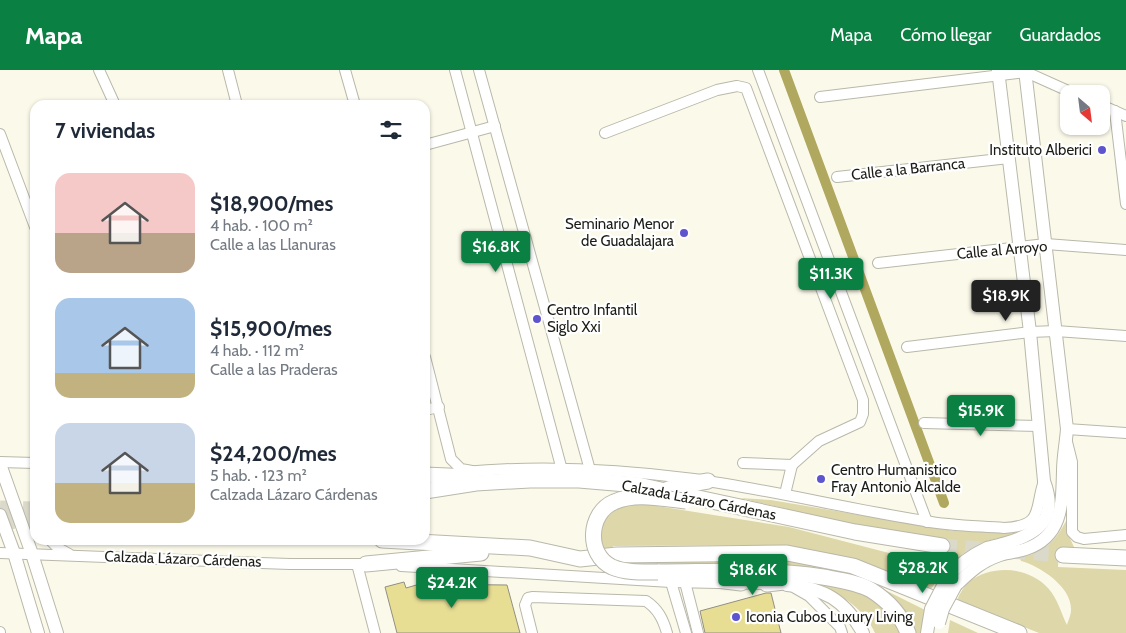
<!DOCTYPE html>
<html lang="es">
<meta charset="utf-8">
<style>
:root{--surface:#fff;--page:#f6f6f7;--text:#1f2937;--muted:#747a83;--accent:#0b8043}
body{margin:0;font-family:Cabin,sans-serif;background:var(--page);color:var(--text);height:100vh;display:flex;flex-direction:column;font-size:19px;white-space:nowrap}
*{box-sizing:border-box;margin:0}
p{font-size:16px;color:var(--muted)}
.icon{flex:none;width:28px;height:28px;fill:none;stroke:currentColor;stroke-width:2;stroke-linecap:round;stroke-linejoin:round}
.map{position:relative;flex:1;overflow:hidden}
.drawer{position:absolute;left:30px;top:30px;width:400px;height:445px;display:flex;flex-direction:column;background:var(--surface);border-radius:15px;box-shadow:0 1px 4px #0004}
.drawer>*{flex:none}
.needle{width:32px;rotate:152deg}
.tools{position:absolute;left:1060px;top:15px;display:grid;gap:10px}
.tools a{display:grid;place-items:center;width:50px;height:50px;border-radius:10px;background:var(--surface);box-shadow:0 1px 4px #0004;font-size:25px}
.price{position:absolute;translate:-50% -42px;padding:0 11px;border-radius:5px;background:var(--accent);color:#fff;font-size:16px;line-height:32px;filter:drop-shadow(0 1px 2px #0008)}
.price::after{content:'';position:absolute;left:50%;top:30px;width:15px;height:11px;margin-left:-8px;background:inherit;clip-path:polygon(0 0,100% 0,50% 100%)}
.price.current{background:#222;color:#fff}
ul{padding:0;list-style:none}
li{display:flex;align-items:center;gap:15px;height:125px;padding:0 25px}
li span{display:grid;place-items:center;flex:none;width:140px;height:100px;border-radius:15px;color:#555}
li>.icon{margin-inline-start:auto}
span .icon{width:60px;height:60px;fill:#fffc;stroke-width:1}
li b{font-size:21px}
h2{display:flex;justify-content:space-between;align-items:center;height:60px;padding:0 25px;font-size:21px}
header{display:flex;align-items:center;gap:30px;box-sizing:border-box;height:70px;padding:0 25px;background:var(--accent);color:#fff}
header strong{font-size:24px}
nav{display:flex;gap:28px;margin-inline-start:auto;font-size:18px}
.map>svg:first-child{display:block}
</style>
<header>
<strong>Mapa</strong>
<nav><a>Mapa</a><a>Cómo llegar</a><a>Guardados</a></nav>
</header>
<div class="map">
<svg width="1126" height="563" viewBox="0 0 1126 563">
<rect width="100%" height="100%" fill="#fbfaea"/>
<g fill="#ddd7a9">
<path d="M 740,428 L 771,430 L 954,461 L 1025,462 C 1018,468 1008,466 999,468 C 967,474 950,494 931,519 L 853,488 L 786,475 L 613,476 L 614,492 L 791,491 L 851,503 L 925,540 L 922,554 L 922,563 L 916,563 L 911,551 L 859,512 L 614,495 L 599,471 L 602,451 L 620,436 L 632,432 L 789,457 L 889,483 L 943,488 L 945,469 L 889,463 Z"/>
<path d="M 1066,451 L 1068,464 L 1074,477 L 1059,477 L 1058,497 L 1126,500 L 1126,563 L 1039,563 L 957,530 C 960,523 964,516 970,511 C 993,494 1029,497 1048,518 C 1058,529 1061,543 1067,555 C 1068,551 1071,545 1071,540 C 1072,517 1040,496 1021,491 L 1020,488 C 1044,482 1055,472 1066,451 Z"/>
<path d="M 820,514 C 842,516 864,519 882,535 C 890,542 896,554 902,563 L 875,563 C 865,540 842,525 820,514 Z"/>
<polygon points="950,550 978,563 948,563"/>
</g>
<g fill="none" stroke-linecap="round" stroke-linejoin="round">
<polyline stroke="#b1a85f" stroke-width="10" points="784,0 944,433"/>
</g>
<g fill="#e7de94" stroke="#918f82">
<polygon points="404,512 406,518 420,514 507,515 520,563 397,563 385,517"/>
<polygon points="766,523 771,523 781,563 705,563 700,541"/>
</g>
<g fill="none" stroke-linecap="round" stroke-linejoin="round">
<g stroke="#dad9ca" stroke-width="15" stroke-dasharray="15 8" stroke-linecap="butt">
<polyline points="0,438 35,439"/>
<polyline points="0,451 35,452"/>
<polyline points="942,476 1063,485"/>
</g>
<g stroke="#b9b8aa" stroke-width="12">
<g id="minor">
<polyline points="99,0 115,35"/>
<polyline points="228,0 237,35"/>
<polyline points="345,0 355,35"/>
<polyline points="455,0 562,400"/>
<polyline points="479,0 590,400"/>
<polyline points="758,0 927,452"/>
<polyline points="820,27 1026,2 1075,24"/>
<polyline points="1101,35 1126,46"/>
<polyline points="1115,41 1126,134"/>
<polyline points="605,63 717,20 737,16 746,18 863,330 863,344 860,352 819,371 792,395"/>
<polyline points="0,64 35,157"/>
<polyline points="425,75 495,56"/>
<polyline points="837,107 1009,88"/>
<polyline points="878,193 1046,174 1126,180"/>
<polyline points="907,277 1030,262 1056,261 1126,266"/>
<polyline points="425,287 451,389 461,399 472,401"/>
<polyline points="425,340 439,337"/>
<polyline points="924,353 1039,356"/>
<polyline points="1067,359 1126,363"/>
<polyline points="1067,372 1072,392 1072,462 1077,467 1084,469 1126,465"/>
<polyline points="0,392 35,393"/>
<polyline points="743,393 792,395 785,424"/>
<path d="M 464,402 C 540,395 618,399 694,409 C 772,420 848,439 925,451 C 951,456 978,456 1004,458 C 1045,456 1034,438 1044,411"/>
<polyline points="50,470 58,478 69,484"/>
<polyline points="0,483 290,494 371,494"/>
<polyline points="357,494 375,563"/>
<polyline points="401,496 671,512 767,514"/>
<polyline points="671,512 686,563"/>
<polyline points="685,512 698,563"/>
<polyline points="795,518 809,526 840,557 842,563"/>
<polyline points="0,562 0,563"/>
<path d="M 532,563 L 525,535 L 528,528 L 533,527 L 646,531 C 658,539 663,549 667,563"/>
</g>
</g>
<g stroke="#b9b8aa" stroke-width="14">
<g id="major">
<polyline points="0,394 32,484 57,563"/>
<polyline points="0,445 14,483 38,563"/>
<path d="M 947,508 C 958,495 972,485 987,478 C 993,476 1000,475 1006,473 C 1040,463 1058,448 1044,411 L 1030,262 L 998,0"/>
<path d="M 787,515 C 824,518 845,530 863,563"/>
<path d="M 956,515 C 971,501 980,492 1000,485 C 1009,482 1018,482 1026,479 C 1063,466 1062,434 1063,401 C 1063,387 1066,373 1067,359 L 1025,0"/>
<polyline points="927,563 929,551"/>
</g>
</g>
<g stroke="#b9b8aa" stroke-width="17">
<g id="highway">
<polyline points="425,405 471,407"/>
<polyline points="668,419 684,415 708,411"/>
<polyline points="425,421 476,413 530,410 579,410 638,415 855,462 942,476"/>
<polyline points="382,470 530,478 580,489 617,485 787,483 853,496 1019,563"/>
<polyline points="1063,485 1126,488"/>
<polyline points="366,494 481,483"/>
<path d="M 658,502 C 713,502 769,498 823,507 C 839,510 856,512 871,520 C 887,530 901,545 908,563"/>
<polyline points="717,510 741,513"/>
<polyline points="767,514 801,510"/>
</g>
</g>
<use href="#minor" stroke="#fff" stroke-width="10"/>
<use href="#major" stroke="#fff" stroke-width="12"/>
<use href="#highway" stroke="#fff" stroke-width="15"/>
<g stroke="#b9b8aa" stroke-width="14" stroke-linecap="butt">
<g id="major-bridge">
<polyline points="929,551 931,539 947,508"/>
<polyline points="939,553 943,539 956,515"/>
</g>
</g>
<g stroke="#b9b8aa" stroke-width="17" stroke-linecap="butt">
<path id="highway-bridge" d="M 658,502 C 643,502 626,503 612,497 C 586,485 588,443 614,432 C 636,422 664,429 686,431"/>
</g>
<use href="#major-bridge" stroke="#fff" stroke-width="12"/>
<use href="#highway-bridge" stroke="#fff" stroke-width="15"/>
</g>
<g fill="#5e54cd" stroke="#fff" stroke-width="2">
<circle cx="1102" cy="80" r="5"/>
<circle cx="684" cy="163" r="5"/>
<circle cx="537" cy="249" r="5"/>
<circle cx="821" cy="409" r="5"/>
<circle cx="736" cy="547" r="5"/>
</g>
<g text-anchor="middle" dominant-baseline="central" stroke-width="4.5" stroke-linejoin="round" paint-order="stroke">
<g font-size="15" fill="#1d1d17" stroke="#fff" text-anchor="start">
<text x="1092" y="80" text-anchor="end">Instituto Alberici</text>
<text x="674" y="154" text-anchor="end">Seminario Menor<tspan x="674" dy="17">de Guadalajara</tspan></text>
<text x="547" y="240">Centro Infantil<tspan x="547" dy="17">Siglo Xxi</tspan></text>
<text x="831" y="400">Centro Humanistico<tspan x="831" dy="17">Fray Antonio Alcalde</tspan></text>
<text x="746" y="547">Iconia Cubos Luxury Living</text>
</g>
<g font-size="15" fill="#1d1d17" stroke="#fff">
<text transform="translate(908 99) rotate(-6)">Calle a la Barranca</text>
<text transform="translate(1002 180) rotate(-5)">Calle al Arroyo</text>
<text transform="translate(699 430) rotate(11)">Calzada Lázaro Cárdenas</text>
<text transform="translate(183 489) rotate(2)">Calzada Lázaro Cárdenas</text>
</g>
</g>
</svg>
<div class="tools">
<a><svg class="needle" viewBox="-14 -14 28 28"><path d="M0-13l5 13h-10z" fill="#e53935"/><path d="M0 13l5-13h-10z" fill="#747a83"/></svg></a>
</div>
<b class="price" style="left:496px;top:203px">$16.8K</b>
<b class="price" style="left:831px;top:230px">$11.3K</b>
<b class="price current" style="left:1006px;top:252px">$18.9K</b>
<b class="price" style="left:981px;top:367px">$15.9K</b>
<b class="price" style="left:923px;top:524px">$28.2K</b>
<b class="price" style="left:753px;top:526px">$18.6K</b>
<b class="price" style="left:452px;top:539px">$24.2K</b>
<section class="drawer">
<h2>7 viviendas<svg class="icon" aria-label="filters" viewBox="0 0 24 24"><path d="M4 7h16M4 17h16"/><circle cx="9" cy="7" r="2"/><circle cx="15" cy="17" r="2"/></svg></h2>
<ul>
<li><span style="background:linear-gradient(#f6c9c9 60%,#b9a48a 0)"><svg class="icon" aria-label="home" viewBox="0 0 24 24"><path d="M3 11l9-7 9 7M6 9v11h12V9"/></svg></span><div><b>$18,900/mes</b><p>4 hab. · 100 m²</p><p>Calle a las Llanuras</p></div></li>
<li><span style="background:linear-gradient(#a9c7e8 75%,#c2b280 0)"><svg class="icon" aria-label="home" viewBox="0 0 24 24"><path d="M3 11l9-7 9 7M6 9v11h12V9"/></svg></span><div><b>$15,900/mes</b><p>4 hab. · 112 m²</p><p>Calle a las Praderas</p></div></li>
<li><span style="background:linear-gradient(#c9d6e8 60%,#c2b280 0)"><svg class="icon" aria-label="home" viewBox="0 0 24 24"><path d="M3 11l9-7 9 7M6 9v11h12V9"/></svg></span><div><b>$24,200/mes</b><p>5 hab. · 123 m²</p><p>Calzada Lázaro Cárdenas</p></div></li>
</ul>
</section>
</div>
